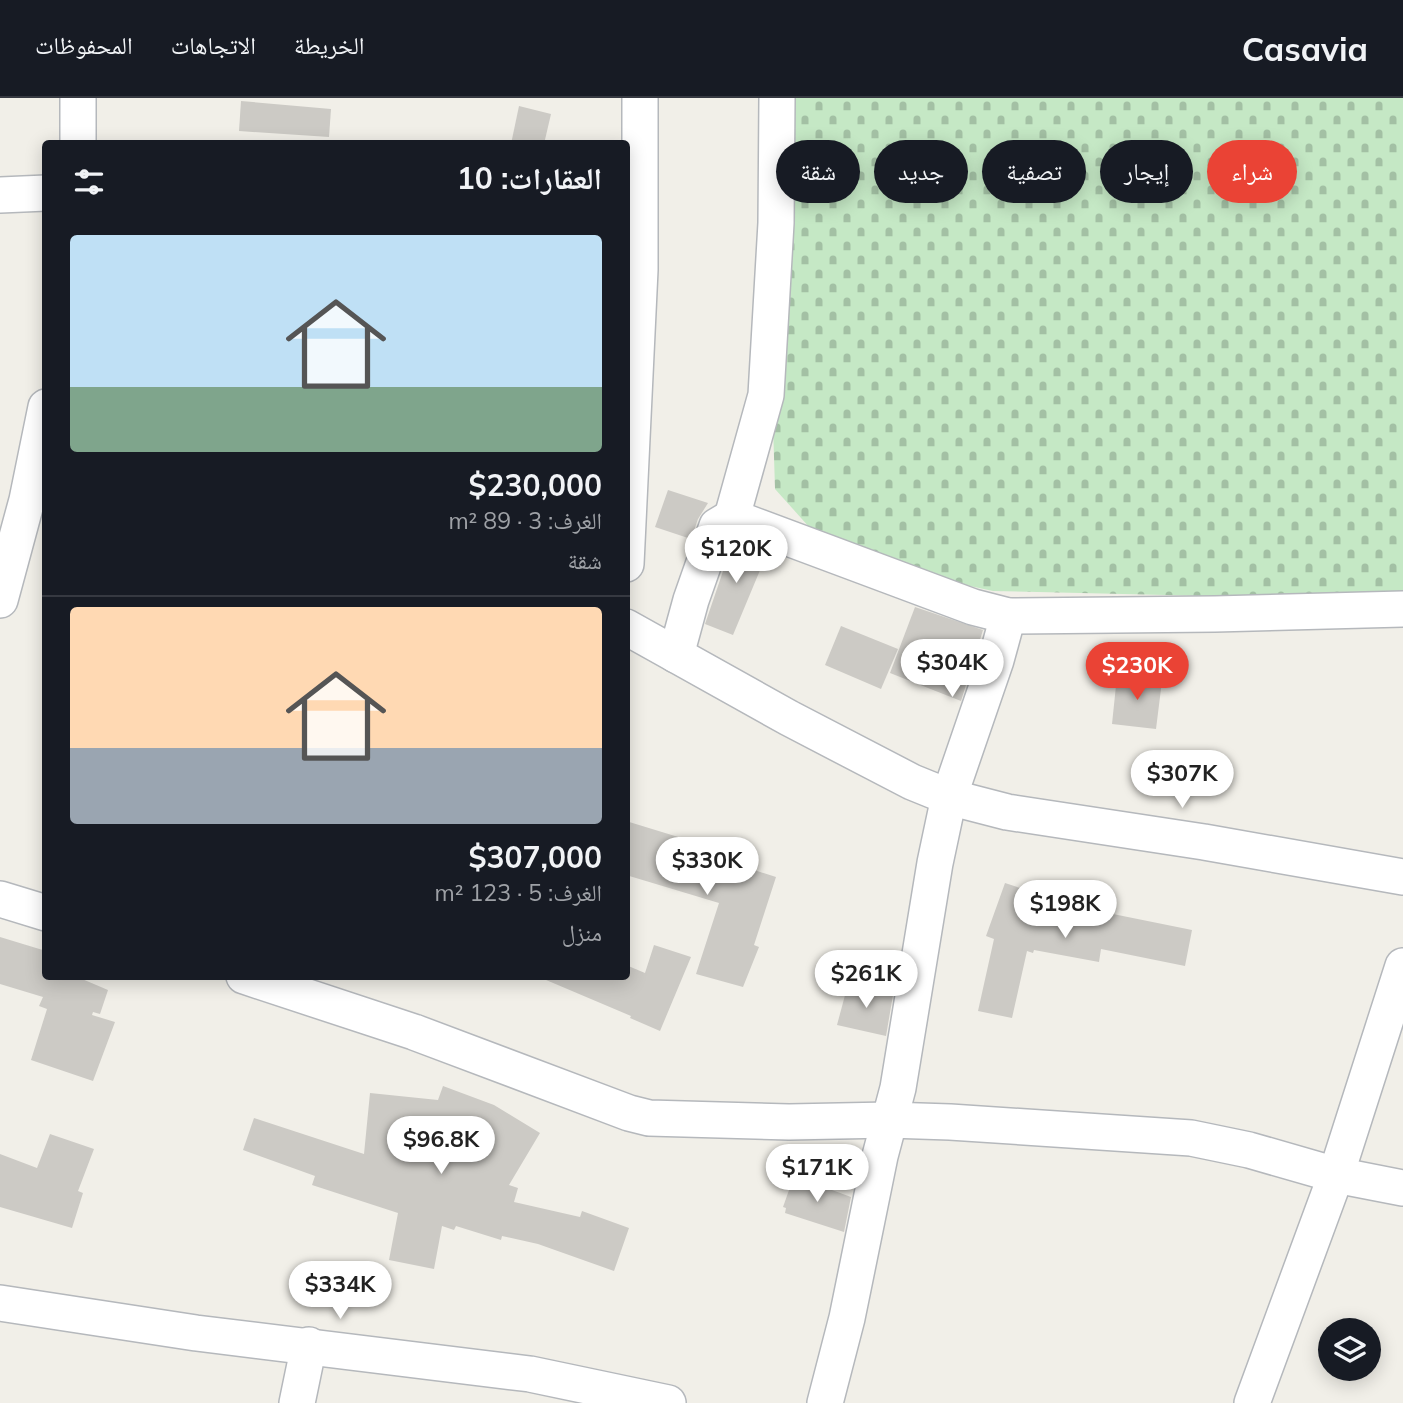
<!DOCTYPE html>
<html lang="ar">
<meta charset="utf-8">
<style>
:root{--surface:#171b24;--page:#242831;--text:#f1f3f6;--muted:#9ea1a6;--line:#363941;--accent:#ea4335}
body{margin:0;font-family:Mulish,"Noto Naskh Arabic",sans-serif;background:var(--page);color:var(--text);direction:rtl;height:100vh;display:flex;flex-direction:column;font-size:26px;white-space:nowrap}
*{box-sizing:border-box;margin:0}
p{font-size:23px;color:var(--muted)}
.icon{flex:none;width:38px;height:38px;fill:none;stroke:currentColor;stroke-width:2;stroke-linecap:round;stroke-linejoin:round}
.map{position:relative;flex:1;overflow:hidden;direction:ltr}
.sheet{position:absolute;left:42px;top:42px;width:588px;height:840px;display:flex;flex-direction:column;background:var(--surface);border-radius:7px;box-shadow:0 4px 18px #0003;direction:rtl}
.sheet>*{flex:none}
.banner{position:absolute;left:651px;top:42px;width:646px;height:63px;direction:rtl;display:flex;gap:14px}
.tools{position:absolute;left:1318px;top:1220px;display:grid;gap:14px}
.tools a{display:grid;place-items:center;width:63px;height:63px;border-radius:50%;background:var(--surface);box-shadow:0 4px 18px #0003;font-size:35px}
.price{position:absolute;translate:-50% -60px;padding:0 16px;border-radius:24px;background:#fff;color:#222;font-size:23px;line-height:46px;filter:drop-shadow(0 2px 4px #0008)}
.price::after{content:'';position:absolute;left:50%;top:42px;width:21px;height:16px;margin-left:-10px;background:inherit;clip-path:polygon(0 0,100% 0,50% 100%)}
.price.selected{background:var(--accent);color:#fff}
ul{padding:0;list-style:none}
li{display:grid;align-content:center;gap:14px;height:371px;padding:0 28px}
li+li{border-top:2px solid var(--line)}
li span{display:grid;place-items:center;height:217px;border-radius:7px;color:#555}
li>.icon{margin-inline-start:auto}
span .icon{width:126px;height:126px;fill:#fffc;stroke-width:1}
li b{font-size:30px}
h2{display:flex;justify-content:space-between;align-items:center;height:84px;padding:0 28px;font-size:30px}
.tag{padding:0 24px;border-radius:32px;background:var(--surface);box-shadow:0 4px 18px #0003;font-size:24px;line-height:63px}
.tag.selected{background:var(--accent);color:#fff}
header{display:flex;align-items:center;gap:42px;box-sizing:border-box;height:98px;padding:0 35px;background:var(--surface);border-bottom:2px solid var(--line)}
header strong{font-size:33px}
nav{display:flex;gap:38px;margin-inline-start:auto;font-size:24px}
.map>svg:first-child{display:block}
</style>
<header>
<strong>Casavia</strong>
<nav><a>الخريطة</a><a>الاتجاهات</a><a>المحفوظات</a></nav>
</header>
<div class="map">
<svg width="1403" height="1305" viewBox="0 0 1403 1305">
<defs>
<pattern id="cemetery-stones" width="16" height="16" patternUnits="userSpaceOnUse" patternTransform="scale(1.75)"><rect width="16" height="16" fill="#c5e8c5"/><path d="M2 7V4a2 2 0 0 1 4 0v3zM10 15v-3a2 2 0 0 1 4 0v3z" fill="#a3c0a4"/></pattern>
</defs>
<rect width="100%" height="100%" fill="#f1efe8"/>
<polygon fill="url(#cemetery-stones)" points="793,0 1403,0 1403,494 1295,500 993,493 905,474 810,430 775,391 773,327"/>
<g fill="#cccac5">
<polygon points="241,3 331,11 329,39 239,33"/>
<polygon points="519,8 551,16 544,46 511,46"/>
<polygon points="668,392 708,405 698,421 691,441 655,429"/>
<polygon points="734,441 775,457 771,467 763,465 733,537 705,526"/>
<polygon points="915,509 983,532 961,603 890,575"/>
<polygon points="841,528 898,551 881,591 825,567"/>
<polygon points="1117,578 1162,583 1156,631 1112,626"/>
<polygon points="626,723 688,742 685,750 776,779 754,847 759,849 743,889 696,876 719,805 626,777"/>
<polygon points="1005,785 1050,800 1109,812 1108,815 1192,832 1185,868 1101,851 1099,864 1034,852 1033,855 1027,853 1012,920 978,913 994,841 986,838"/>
<polygon points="0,839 46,853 46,878 75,878 108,892 100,916 93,914 92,917 115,924 93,983 31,962 47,911 39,908 43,899 0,886"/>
<polygon points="654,847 691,859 660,933 630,920 631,918 539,879 626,878 626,867 645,875"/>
<polygon points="848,886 893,897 886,938 837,927"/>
<polygon points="443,988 494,1007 540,1035 509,1087 518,1090 514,1104 580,1119 582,1113 629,1130 614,1173 538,1146 502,1138 501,1142 456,1128 454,1132 442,1128 434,1171 389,1162 398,1115 312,1087 315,1078 243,1052 254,1020 364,1056 370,995 438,1002"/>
<polygon points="50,1036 94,1051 78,1093 83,1095 72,1130 0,1109 0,1056 37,1070"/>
<polygon points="794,1078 851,1099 844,1134 785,1115 786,1110 783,1109"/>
</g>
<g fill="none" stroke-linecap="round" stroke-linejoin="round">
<g stroke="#b5b8bc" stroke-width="38">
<g id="street">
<polyline points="78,0 78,46"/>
<polyline points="777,0 776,125 766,297 732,419 973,509 1008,518 1215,516 1403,511"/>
<polyline points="0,97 46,95"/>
<polyline points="626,466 640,172 640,0"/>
<polyline points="0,502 27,402 46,309"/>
<polyline points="626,529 789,620 912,684 949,699 1007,714 1204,744 1403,779"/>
<polyline points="676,557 691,502 717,428 732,419"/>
<polyline points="0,801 46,815"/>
<polyline points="244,878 414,934 629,1015 649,1020 789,1024 889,1022 950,1024 1191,1040 1249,1052 1336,1077 1403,1090"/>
<polyline points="0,1205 196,1235 530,1276 668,1305"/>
<polyline points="297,1305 309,1247"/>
<polyline points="825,1305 847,1220 880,1058 898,990 935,765 949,699 996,562 1008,518"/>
<polyline points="1252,1305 1336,1077 1403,868"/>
</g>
</g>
<use href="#street" stroke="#fff" stroke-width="35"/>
</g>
</svg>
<div class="tools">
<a><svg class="icon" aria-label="layers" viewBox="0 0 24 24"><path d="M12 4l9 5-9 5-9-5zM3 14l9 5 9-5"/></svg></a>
</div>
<b class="price" style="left:736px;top:487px">$120K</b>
<b class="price" style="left:952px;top:601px">$304K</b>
<b class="price selected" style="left:1137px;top:604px">$230K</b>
<b class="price" style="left:1182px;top:712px">$307K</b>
<b class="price" style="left:707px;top:799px">$330K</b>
<b class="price" style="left:1065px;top:842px">$198K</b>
<b class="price" style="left:866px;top:912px">$261K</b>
<b class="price" style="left:441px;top:1078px">$96.8K</b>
<b class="price" style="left:817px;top:1106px">$171K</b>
<b class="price" style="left:340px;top:1223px">$334K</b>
<div class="banner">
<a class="tag selected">شراء</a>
<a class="tag">إيجار</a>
<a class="tag">تصفية</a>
<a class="tag">جديد</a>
<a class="tag">شقة</a>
</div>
<section class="sheet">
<h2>العقارات: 10<svg class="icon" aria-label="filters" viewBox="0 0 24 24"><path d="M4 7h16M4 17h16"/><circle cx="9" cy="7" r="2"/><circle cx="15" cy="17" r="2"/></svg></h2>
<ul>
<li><span style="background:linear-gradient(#bfe0f5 70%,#7fa58c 0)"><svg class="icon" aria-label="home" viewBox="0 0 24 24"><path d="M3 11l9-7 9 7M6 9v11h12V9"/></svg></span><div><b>$230,000</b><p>الغرف: 3 · 89 m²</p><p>شقة</p></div></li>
<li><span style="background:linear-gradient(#ffd9b3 65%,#9aa5b1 0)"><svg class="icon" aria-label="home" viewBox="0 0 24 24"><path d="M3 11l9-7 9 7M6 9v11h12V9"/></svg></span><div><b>$307,000</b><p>الغرف: 5 · 123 m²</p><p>منزل</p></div></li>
</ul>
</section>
</div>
